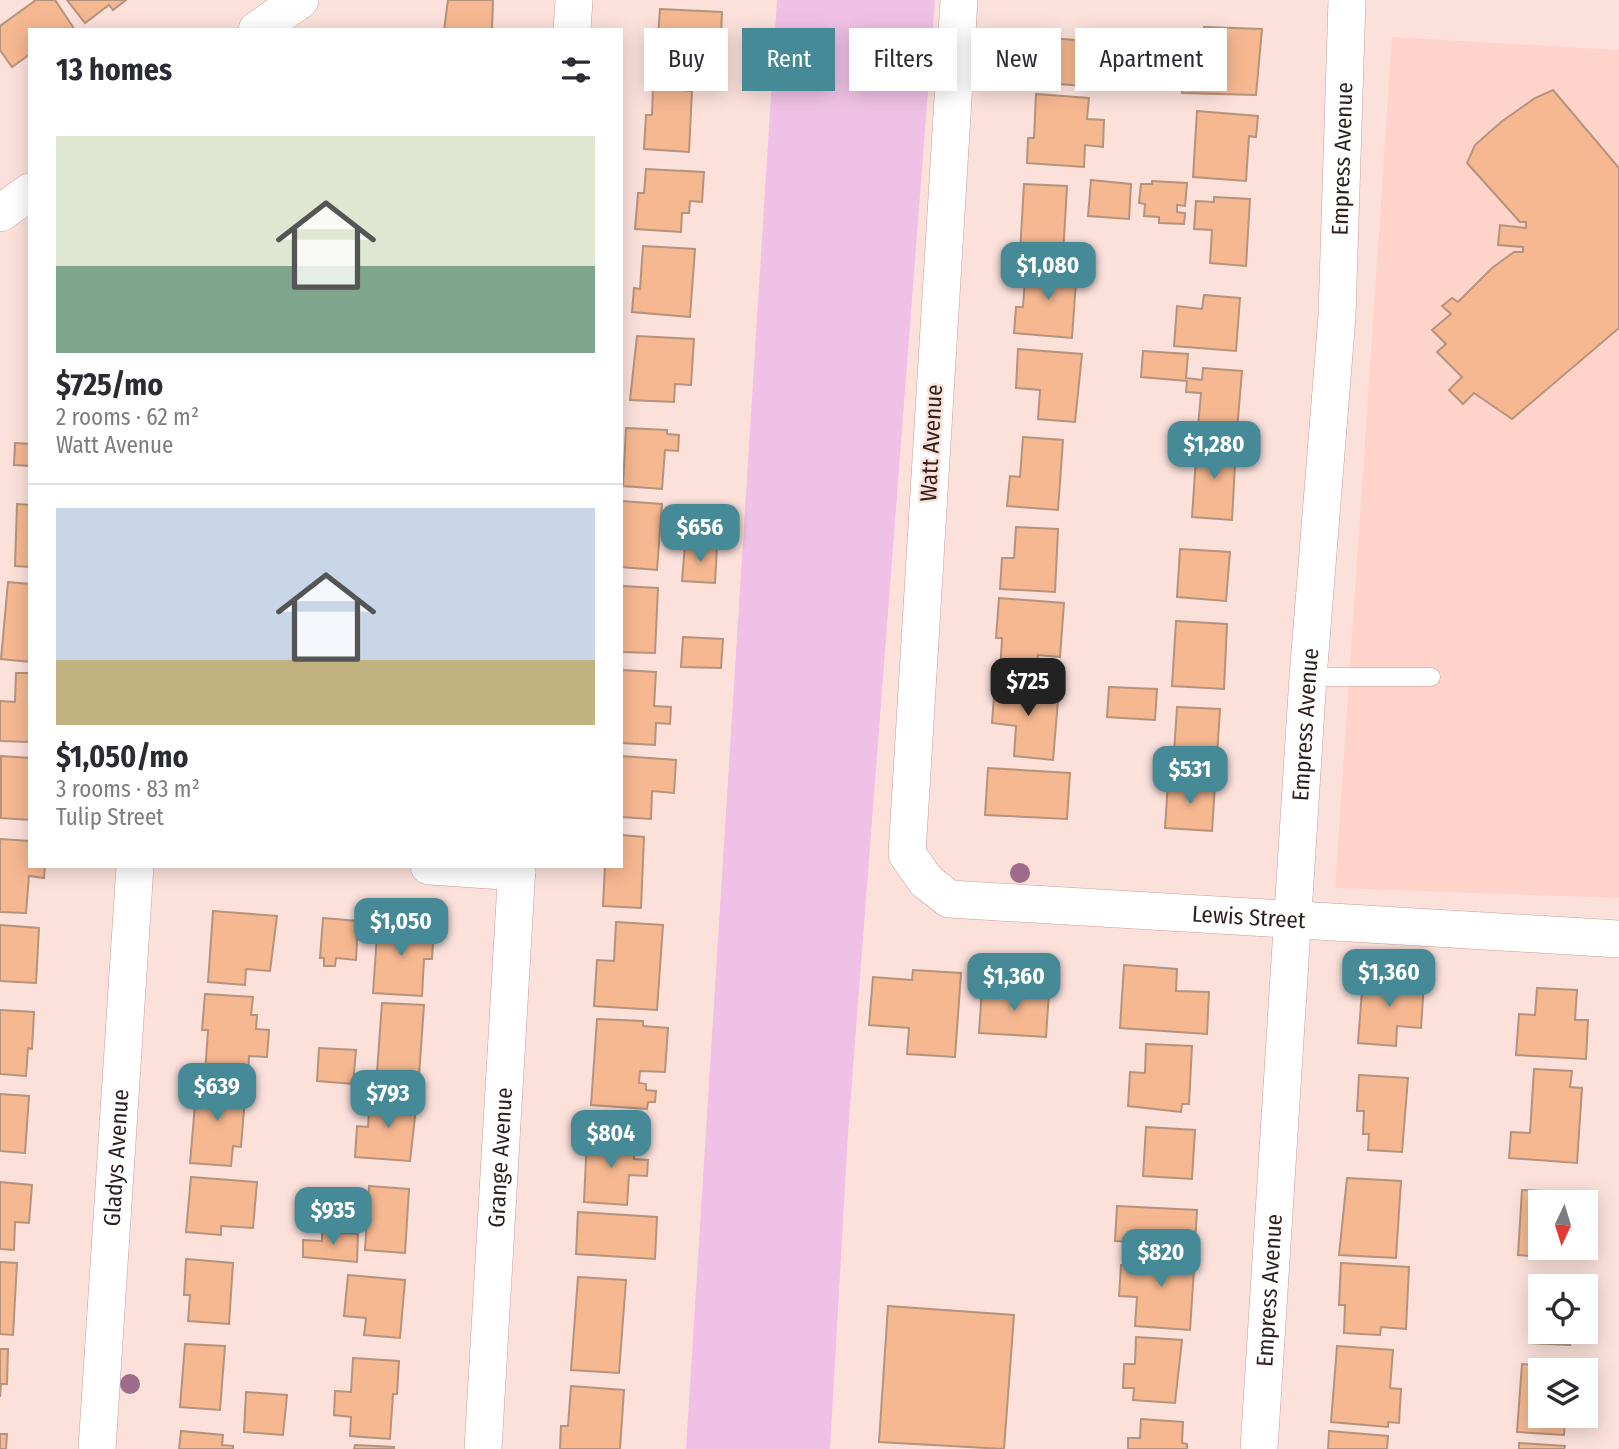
<!DOCTYPE html>
<meta charset="utf-8">
<style>
:root{--surface:#fff;--page:#f2f2f3;--text:#2b2b33;--muted:#7c7c81;--line:#e1e1e2;--accent:#468a98}
body{margin:0;font-family:"Fira Sans Condensed",sans-serif;background:var(--page);color:var(--text);height:100vh;display:flex;flex-direction:column;font-size:26px;white-space:nowrap}
*{box-sizing:border-box;margin:0}
p{font-size:23px;color:var(--muted)}
.icon{flex:none;width:38px;height:38px;fill:none;stroke:currentColor;stroke-width:2;stroke-linecap:round;stroke-linejoin:round}
.map{position:relative;flex:1;overflow:hidden}
.sheet{position:absolute;left:28px;top:28px;width:595px;height:840px;display:flex;flex-direction:column;background:var(--surface);border-radius:0px;box-shadow:0 4px 18px #0003}
.sheet>*{flex:none}
.banner{position:absolute;left:644px;top:28px;width:665px;height:63px;display:flex;gap:14px}
.needle{width:46px;rotate:184deg}
.controls{position:absolute;left:1528px;top:1190px;display:grid;gap:14px}
.controls a{display:grid;place-items:center;width:70px;height:70px;border-radius:0px;background:var(--surface);box-shadow:0 4px 18px #0003;font-size:35px}
.price{position:absolute;translate:-50% -60px;padding:0 16px;border-radius:14px;background:var(--accent);color:#fff;font-size:23px;line-height:46px;filter:drop-shadow(0 2px 4px #0008)}
.price::after{content:'';position:absolute;left:50%;top:42px;width:21px;height:16px;margin-left:-10px;background:inherit;clip-path:polygon(0 0,100% 0,50% 100%)}
.price.current{background:#222;color:#fff}
ul{padding:0;list-style:none}
li{display:grid;align-content:center;gap:14px;height:371px;padding:0 28px}
li+li{border-top:2px solid var(--line)}
li span{display:grid;place-items:center;height:217px;border-radius:0px;color:#555}
li>.icon{margin-inline-start:auto}
span .icon{width:126px;height:126px;fill:#fffc;stroke-width:1}
li b{font-size:30px}
h2{display:flex;justify-content:space-between;align-items:center;height:84px;padding:0 28px;font-size:30px}
.chip{padding:0 24px;border-radius:0px;background:var(--surface);box-shadow:0 4px 18px #0003;font-size:24px;line-height:63px}
.chip.current{background:var(--accent);color:#fff}
.map>svg:first-child{display:block}
</style>
<div class="map">
<svg width="1619" height="1449" viewBox="0 0 1619 1449">
<rect width="100%" height="100%" fill="#fce1db"/>
<polygon fill="#fed4ca" points="1392,37 1619,50 1619,898 1335,888"/>
<polygon fill="#efc1e6" points="777,0 935,0 848,1133 830,1449 686,1449"/>
<g fill="#f6b891" stroke="#b5937d" stroke-width="2">
<polygon points="36,0 55,0 75,30 30,30 30,54 12,67 0,50 0,26"/>
<polygon points="67,0 126,0 113,10 109,5 85,23"/>
<polygon points="448,0 493,0 492,30 444,30"/>
<polygon points="660,9 722,12 720,58 687,57 687,66 656,65"/>
<polygon points="1204,27 1262,29 1256,95 1182,93 1182,82 1218,83 1218,77 1200,77 1200,62 1189,61 1190,44 1203,44"/>
<polygon points="1033,37 1103,42 1099,87 1030,82"/>
<polygon points="653,88 692,91 689,152 644,149 646,115 652,115"/>
<polygon points="1553,90 1619,168 1619,328 1512,419 1474,393 1463,404 1449,390 1462,377 1437,352 1446,344 1432,330 1451,314 1442,306 1452,298 1458,302 1492,268 1514,252 1523,252 1523,247 1498,245 1500,225 1526,228 1526,222 1520,222 1467,163 1475,145 1501,122 1535,98"/>
<polygon points="1036,94 1089,98 1087,119 1104,120 1103,147 1085,145 1084,167 1027,163 1028,138 1034,138"/>
<polygon points="1197,111 1258,116 1256,137 1249,136 1246,181 1193,177"/>
<polygon points="646,169 704,172 702,202 690,201 689,213 682,213 681,232 635,229 638,193 644,193"/>
<polygon points="1091,180 1131,184 1129,219 1088,216"/>
<polygon points="1152,181 1187,183 1185,206 1177,205 1177,212 1185,213 1184,224 1159,223 1159,217 1144,216 1145,204 1139,203 1141,184 1152,184"/>
<polygon points="1024,184 1067,186 1063,255 1020,253"/>
<polygon points="1214,197 1250,199 1246,266 1210,263 1212,230 1194,229 1196,201 1214,202"/>
<polygon points="643,246 695,249 690,317 632,312 634,288 640,289"/>
<polygon points="1026,264 1077,267 1072,338 1014,333 1016,307 1023,307"/>
<polygon points="1204,295 1240,298 1236,351 1174,346 1177,306 1202,309"/>
<polygon points="637,336 694,339 691,385 675,384 674,402 630,400"/>
<polygon points="1018,349 1082,354 1075,422 1038,419 1040,390 1016,388"/>
<polygon points="1143,351 1188,354 1186,378 1202,380 1203,368 1242,371 1237,430 1198,427 1201,393 1186,392 1187,381 1141,377"/>
<polygon points="626,428 667,430 667,434 679,435 678,451 665,450 662,489 623,486"/>
<polygon points="1023,437 1063,440 1058,510 1007,506 1010,476 1020,477"/>
<polygon points="15,443 30,444 30,490 30,466 14,465"/>
<polygon points="1197,443 1236,445 1232,520 1192,517"/>
<polygon points="621,501 662,504 657,570 621,567"/>
<polygon points="17,504 30,505 30,567 15,566"/>
<polygon points="1016,527 1058,529 1055,592 1000,589 1002,558 1014,558"/>
<polygon points="685,544 717,546 715,583 682,581"/>
<polygon points="1180,549 1230,552 1226,601 1177,597"/>
<polygon points="8,582 30,584 30,662 1,659"/>
<polygon points="621,586 658,588 655,653 621,652"/>
<polygon points="999,598 1064,603 1060,657 1038,655 1036,677 1000,674 1002,638 996,638"/>
<polygon points="1176,621 1227,624 1224,689 1172,686"/>
<polygon points="683,637 723,639 721,668 681,667"/>
<polygon points="621,670 656,672 654,706 671,707 670,724 656,723 655,745 621,743"/>
<polygon points="16,673 30,673 30,742 0,741 0,701 15,702"/>
<polygon points="995,683 1059,689 1053,760 1014,756 1016,726 992,723"/>
<polygon points="1109,687 1157,689 1155,720 1107,717"/>
<polygon points="1177,707 1220,709 1216,771 1173,769"/>
<polygon points="1,756 30,758 30,820 1,818"/>
<polygon points="621,756 676,760 674,793 652,791 651,819 621,817"/>
<polygon points="988,768 1070,773 1067,819 985,815"/>
<polygon points="1168,782 1215,785 1212,831 1165,828"/>
<polygon points="621,835 644,837 641,908 603,906 605,866 621,866"/>
<polygon points="0,839 30,841 30,866 45,866 44,878 29,876 26,913 0,912"/>
<polygon points="213,911 277,916 270,971 246,969 245,985 208,982"/>
<polygon points="323,918 358,921 356,960 336,958 335,966 324,966 324,958 320,958"/>
<polygon points="378,920 429,924 428,943 433,943 432,959 424,959 422,996 373,993"/>
<polygon points="616,922 663,925 657,1010 594,1006 597,960 614,961"/>
<polygon points="0,925 39,928 36,983 0,981"/>
<polygon points="1124,965 1177,969 1176,991 1209,992 1207,1034 1120,1028"/>
<polygon points="913,970 961,973 955,1057 907,1054 909,1028 869,1025 873,977 912,980"/>
<polygon points="1363,977 1424,982 1421,1028 1397,1026 1396,1046 1358,1043"/>
<polygon points="982,988 1049,992 1046,1037 979,1033"/>
<polygon points="1537,988 1577,990 1575,1020 1588,1020 1586,1059 1516,1055 1519,1014 1535,1015"/>
<polygon points="205,994 253,997 251,1015 257,1015 256,1029 269,1030 267,1057 249,1056 248,1077 205,1074 208,1030 202,1030"/>
<polygon points="382,1003 424,1005 419,1075 377,1072"/>
<polygon points="0,1010 34,1012 32,1049 28,1048 26,1076 0,1074"/>
<polygon points="597,1019 643,1021 643,1026 668,1028 665,1072 640,1071 639,1083 646,1084 646,1090 656,1091 655,1102 648,1102 647,1109 591,1105"/>
<polygon points="1146,1044 1192,1046 1189,1104 1182,1104 1181,1112 1128,1106 1130,1072 1145,1073"/>
<polygon points="319,1048 356,1050 353,1084 317,1081"/>
<polygon points="1534,1069 1572,1071 1570,1087 1582,1088 1577,1163 1509,1158 1511,1132 1530,1133"/>
<polygon points="1359,1075 1408,1078 1402,1152 1368,1150 1369,1134 1363,1134 1364,1111 1357,1111"/>
<polygon points="197,1081 246,1085 241,1147 233,1146 231,1166 190,1163"/>
<polygon points="0,1094 29,1096 25,1153 0,1151"/>
<polygon points="370,1097 417,1099 410,1161 355,1157 357,1126 368,1127"/>
<polygon points="1146,1127 1195,1130 1192,1179 1143,1176"/>
<polygon points="587,1136 635,1139 634,1159 648,1160 647,1176 629,1175 627,1205 584,1202"/>
<polygon points="191,1177 257,1182 253,1228 221,1226 221,1235 186,1232"/>
<polygon points="1347,1178 1401,1181 1396,1258 1339,1255"/>
<polygon points="0,1182 32,1185 29,1223 15,1222 14,1250 0,1249"/>
<polygon points="369,1186 409,1189 405,1253 365,1250"/>
<polygon points="1522,1190 1579,1193 1578,1202 1540,1202 1540,1248 1576,1248 1575,1259 1518,1255"/>
<polygon points="1117,1206 1197,1210 1195,1245 1115,1241"/>
<polygon points="578,1212 657,1217 655,1259 576,1254"/>
<polygon points="322,1232 358,1234 357,1262 303,1257 303,1240 322,1241"/>
<polygon points="1141,1250 1195,1254 1190,1330 1135,1326 1137,1297 1119,1296 1121,1265 1140,1266"/>
<polygon points="186,1259 233,1263 229,1324 188,1321 190,1295 184,1295"/>
<polygon points="0,1262 17,1263 13,1335 0,1334"/>
<polygon points="1341,1263 1409,1267 1406,1329 1381,1327 1380,1335 1344,1333 1345,1305 1339,1305"/>
<polygon points="348,1275 405,1280 400,1338 364,1335 366,1318 344,1316"/>
<polygon points="578,1277 626,1280 619,1373 571,1370"/>
<polygon points="1533,1278 1574,1280 1573,1286 1540,1286 1540,1332 1571,1332 1570,1345 1529,1343"/>
<polygon points="888,1306 1014,1315 1004,1449 879,1442"/>
<polygon points="1136,1337 1182,1340 1175,1403 1133,1400 1134,1388 1123,1388 1124,1364 1135,1364"/>
<polygon points="185,1344 225,1346 220,1410 180,1407"/>
<polygon points="1337,1346 1393,1350 1390,1388 1401,1389 1399,1423 1388,1422 1388,1427 1331,1422"/>
<polygon points="0,1349 8,1349 7,1384 1,1384 0,1397"/>
<polygon points="353,1358 399,1361 397,1394 393,1394 390,1439 350,1436 351,1417 334,1415 335,1391 351,1392"/>
<polygon points="1522,1364 1563,1367 1563,1370 1540,1370 1540,1416 1565,1416 1564,1435 1517,1432"/>
<polygon points="571,1386 624,1390 620,1449 560,1449 561,1426 568,1426"/>
<polygon points="246,1392 287,1395 283,1435 244,1432"/>
<polygon points="1141,1419 1183,1422 1182,1443 1187,1444 1187,1449 1128,1449 1128,1438 1140,1438"/>
<polygon points="181,1431 223,1435 222,1445 233,1446 233,1449 179,1449"/>
<polygon points="1329,1431 1388,1436 1387,1449 1328,1449"/>
<polygon points="0,1434 7,1434 6,1449 0,1449"/>
<polygon points="1519,1443 1565,1446 1564,1449 1519,1449"/>
<polygon points="355,1445 394,1447 394,1449 354,1449"/>
</g>
<g fill="none" stroke-linecap="round" stroke-linejoin="round">
<g stroke="#c79e94" stroke-width="19">
<polyline id="service" points="1308,677 1431,677"/>
</g>
<g stroke="#c79e94" stroke-width="38">
<g id="minor">
<path id="s1" d="M 959,0 L 907,854 L 926,881 L 949,899 L 1619,939"/>
<polyline points="257,30 300,0"/>
<polyline points="572,30 574,0"/>
<polyline points="0,213 30,192"/>
<polyline points="429,866 517,872"/>
<path id="s2" d="M 97,1449 L 135,866"/>
<path id="s3" d="M 483,1449 L 517,866"/>
<path id="s4" d="M 1259,1449 L 1308,677 L 1337,316 L 1347,0"/>
</g>
</g>
<use href="#service" stroke="#fff" stroke-width="18"/>
<use href="#minor" stroke="#fff" stroke-width="37"/>
</g>
<g fill="#9d6c8a">
<circle cx="1020" cy="873" r="10"/>
<circle cx="130" cy="1384" r="10"/>
</g>
<g text-anchor="middle" dominant-baseline="central" stroke-width="5" stroke-linejoin="round" paint-order="stroke">
<g font-size="23" fill="#2f1f1c" stroke="#fce1db">
<text stroke="none"><textPath href="#s4" startOffset="1293">Empress Avenue</textPath></text>
<text transform="translate(931 443) rotate(-87)">Watt Avenue</text>
<text stroke="none"><textPath href="#s4" startOffset="726">Empress Avenue</textPath></text>
<text stroke="none"><textPath href="#s1" startOffset="1218">Lewis Street</textPath></text>
<text stroke="none"><textPath href="#s2" startOffset="292">Gladys Avenue</textPath></text>
<text stroke="none"><textPath href="#s3" startOffset="292">Grange Avenue</textPath></text>
<text stroke="none"><textPath href="#s4" startOffset="159">Empress Avenue</textPath></text>
</g>
</g>
</svg>
<div class="controls">
<a><svg class="needle" viewBox="-14 -14 28 28"><path d="M0-13l5 13h-10z" fill="#e53935"/><path d="M0 13l5-13h-10z" fill="#7c7c81"/></svg></a>
<a><svg class="icon" aria-label="locate" viewBox="0 0 24 24"><circle cx="12" cy="12" r="6"/><path d="M12 2v4M12 18v4M2 12h4M18 12h4"/></svg></a>
<a><svg class="icon" aria-label="layers" viewBox="0 0 24 24"><path d="M12 4l9 5-9 5-9-5zM3 14l9 5 9-5"/></svg></a>
</div>
<b class="price" style="left:1048px;top:302px">$1,080</b>
<b class="price" style="left:1214px;top:481px">$1,280</b>
<b class="price" style="left:700px;top:564px">$656</b>
<b class="price current" style="left:1028px;top:718px">$725</b>
<b class="price" style="left:1190px;top:806px">$531</b>
<b class="price" style="left:401px;top:958px">$1,050</b>
<b class="price" style="left:1389px;top:1009px">$1,360</b>
<b class="price" style="left:1014px;top:1013px">$1,360</b>
<b class="price" style="left:217px;top:1123px">$639</b>
<b class="price" style="left:388px;top:1130px">$793</b>
<b class="price" style="left:611px;top:1170px">$804</b>
<b class="price" style="left:333px;top:1247px">$935</b>
<b class="price" style="left:1161px;top:1289px">$820</b>
<div class="banner">
<a class="chip">Buy</a>
<a class="chip current">Rent</a>
<a class="chip">Filters</a>
<a class="chip">New</a>
<a class="chip">Apartment</a>
</div>
<section class="sheet">
<h2>13 homes<svg class="icon" aria-label="filters" viewBox="0 0 24 24"><path d="M4 7h16M4 17h16"/><circle cx="9" cy="7" r="2"/><circle cx="15" cy="17" r="2"/></svg></h2>
<ul>
<li><span style="background:linear-gradient(#dfe7d0 60%,#7fa58c 0)"><svg class="icon" aria-label="home" viewBox="0 0 24 24"><path d="M3 11l9-7 9 7M6 9v11h12V9"/></svg></span><div><b>$725/mo</b><p>2 rooms · 62 m²</p><p>Watt Avenue</p></div></li>
<li><span style="background:linear-gradient(#c9d6e8 70%,#c2b280 0)"><svg class="icon" aria-label="home" viewBox="0 0 24 24"><path d="M3 11l9-7 9 7M6 9v11h12V9"/></svg></span><div><b>$1,050/mo</b><p>3 rooms · 83 m²</p><p>Tulip Street</p></div></li>
</ul>
</section>
</div>
